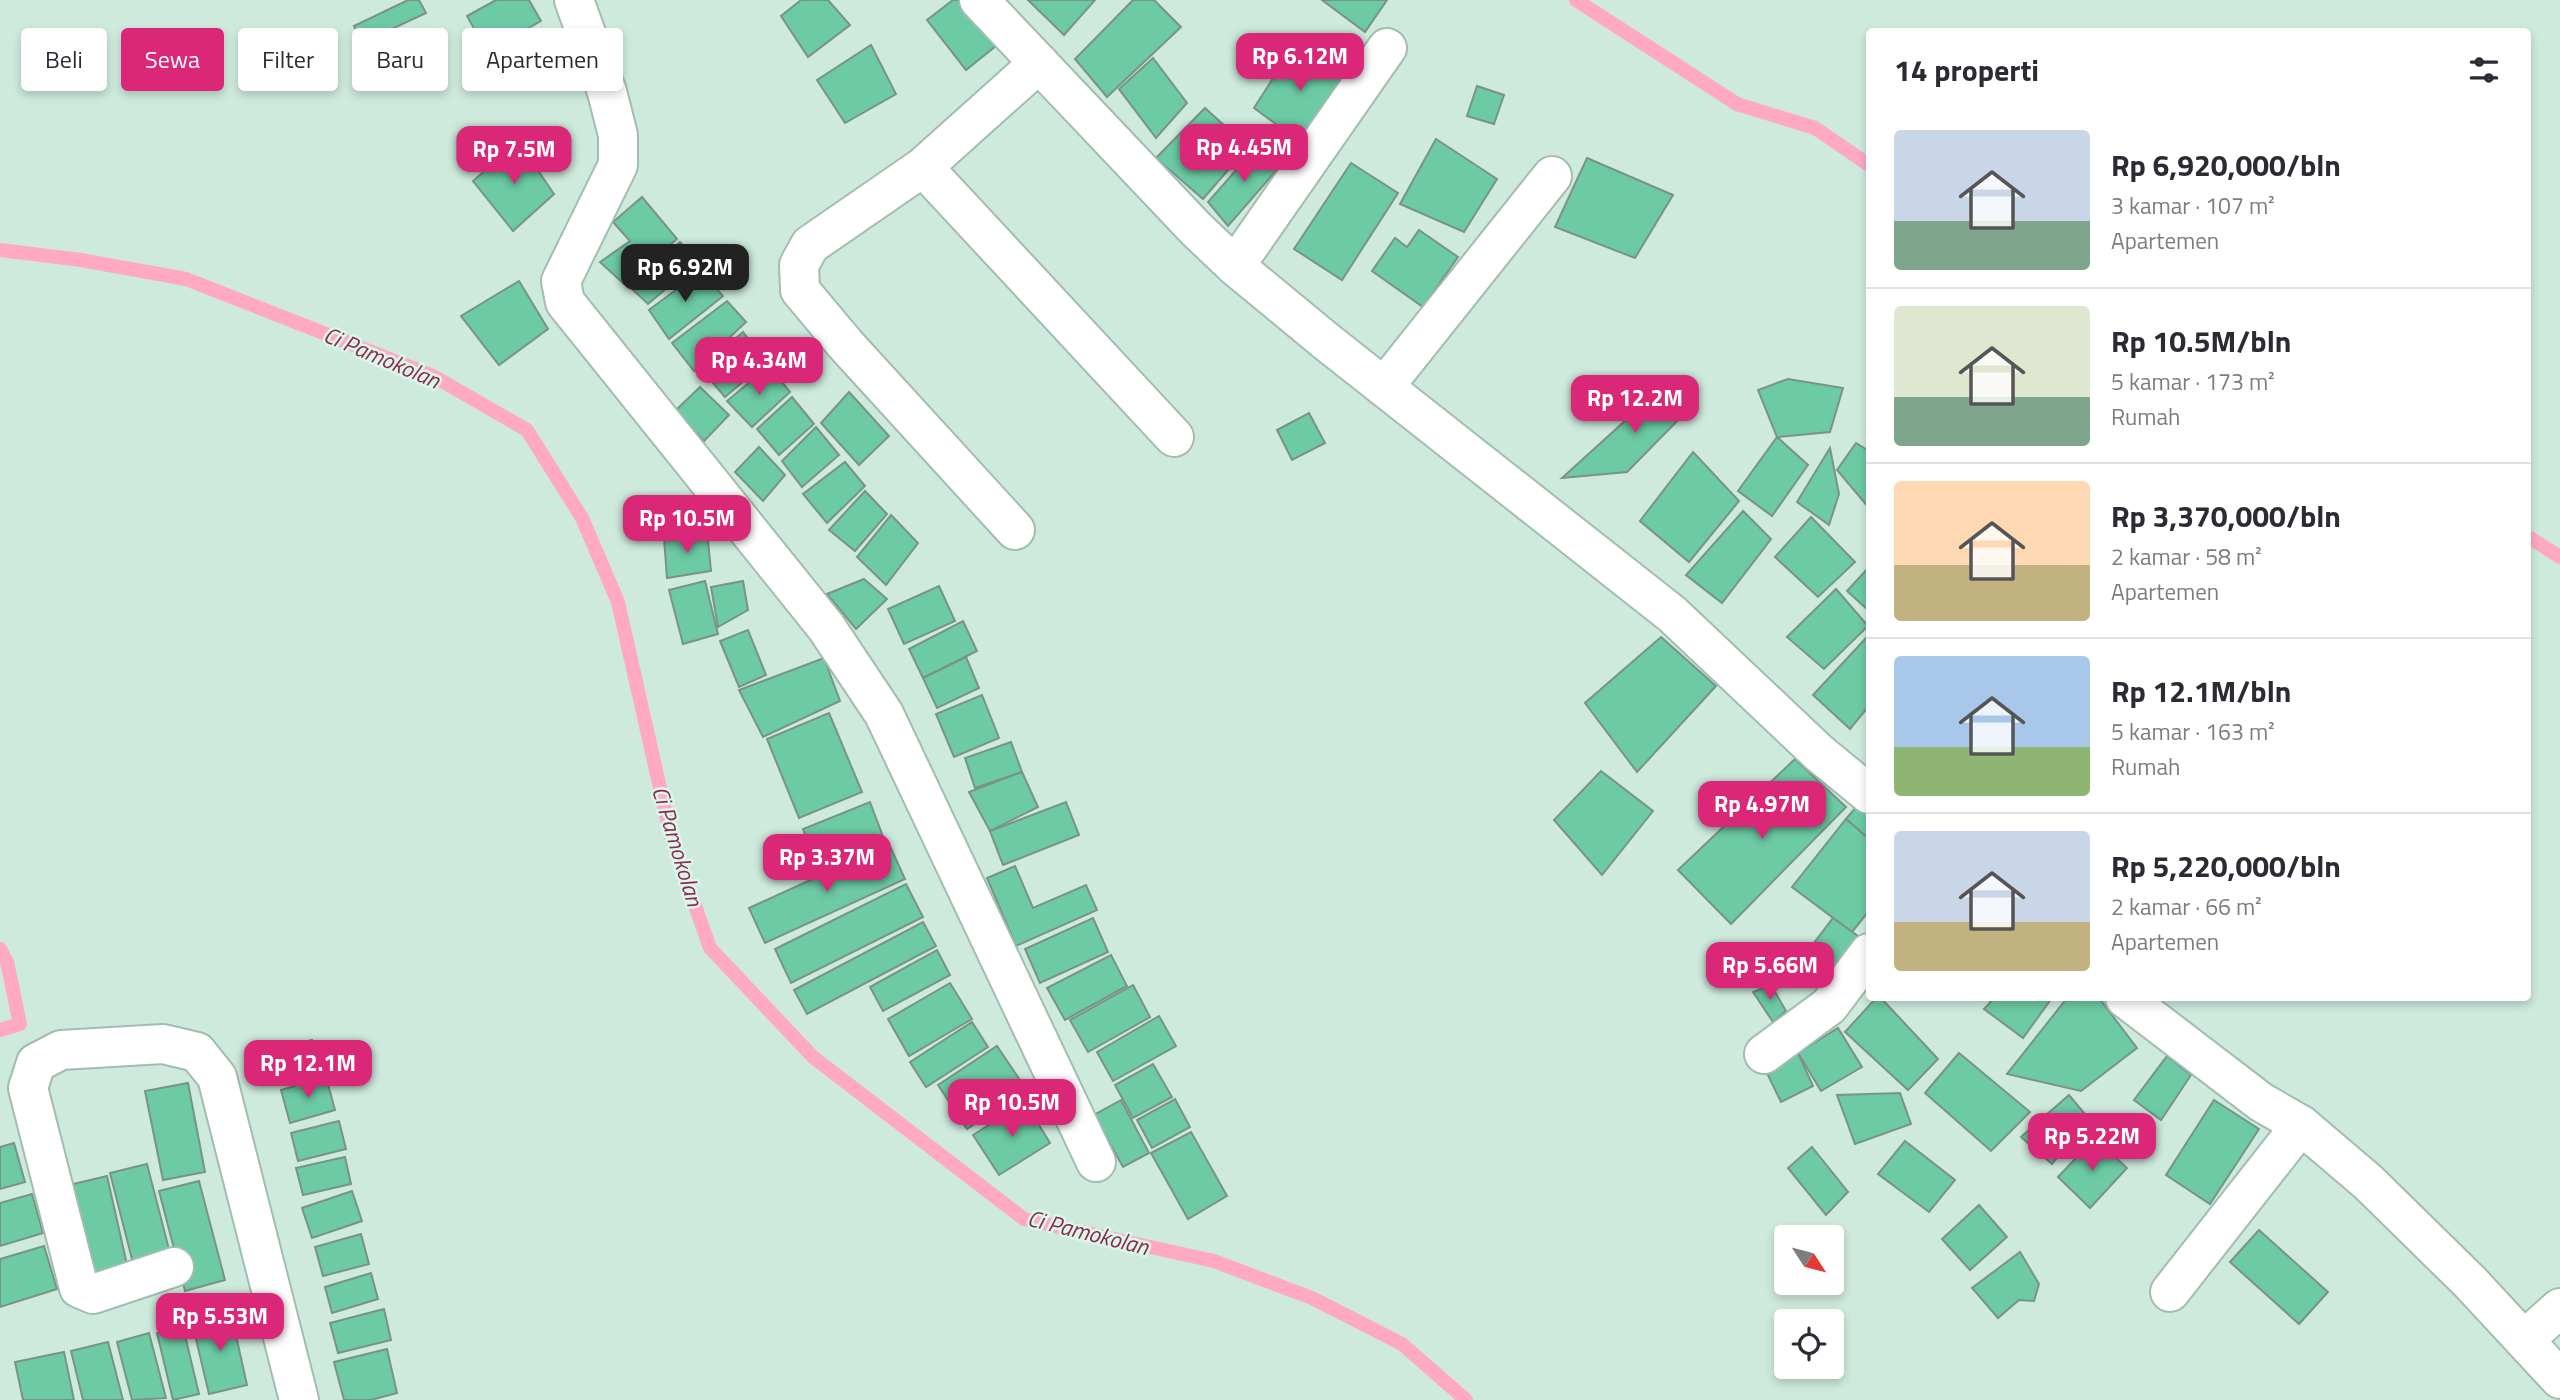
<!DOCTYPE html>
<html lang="id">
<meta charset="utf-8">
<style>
:root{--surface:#fff;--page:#f7f7f7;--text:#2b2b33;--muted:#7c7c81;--line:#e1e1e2;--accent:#db2777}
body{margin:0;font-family:"Titillium Web",sans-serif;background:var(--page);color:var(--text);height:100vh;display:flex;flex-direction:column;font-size:26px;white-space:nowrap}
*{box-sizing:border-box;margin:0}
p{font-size:23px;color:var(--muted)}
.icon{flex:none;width:38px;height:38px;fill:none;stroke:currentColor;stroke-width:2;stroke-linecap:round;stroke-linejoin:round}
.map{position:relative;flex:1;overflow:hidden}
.details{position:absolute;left:1866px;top:28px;width:665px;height:973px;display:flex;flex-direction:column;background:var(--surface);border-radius:7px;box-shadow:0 4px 10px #0003}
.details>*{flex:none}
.top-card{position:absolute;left:21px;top:28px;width:665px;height:63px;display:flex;gap:14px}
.needle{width:46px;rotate:126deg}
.tools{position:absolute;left:1774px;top:1225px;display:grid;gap:14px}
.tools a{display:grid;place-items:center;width:70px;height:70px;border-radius:7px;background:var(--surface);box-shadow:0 4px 10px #0003;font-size:35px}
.price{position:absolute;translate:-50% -60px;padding:0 16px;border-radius:14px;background:var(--accent);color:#fff;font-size:23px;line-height:46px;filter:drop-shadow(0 2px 4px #0008)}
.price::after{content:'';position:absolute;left:50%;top:42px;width:21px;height:16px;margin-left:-10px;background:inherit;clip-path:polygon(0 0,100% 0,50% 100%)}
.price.selected{background:#222;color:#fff}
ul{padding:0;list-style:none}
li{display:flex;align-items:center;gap:21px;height:175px;padding:0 28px}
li+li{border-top:2px solid var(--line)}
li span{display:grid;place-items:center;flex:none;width:196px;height:140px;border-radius:7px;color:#555}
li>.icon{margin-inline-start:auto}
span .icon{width:84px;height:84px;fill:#fffc;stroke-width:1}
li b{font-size:30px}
h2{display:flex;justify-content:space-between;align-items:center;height:84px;padding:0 28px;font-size:30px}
.pill{padding:0 24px;border-radius:7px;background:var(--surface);box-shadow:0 4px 10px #0003;font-size:24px;line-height:63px}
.pill.selected{background:var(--accent);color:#fff}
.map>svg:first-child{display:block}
</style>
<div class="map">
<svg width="2560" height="1400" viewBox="0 0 2560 1400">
<rect width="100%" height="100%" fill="#ceeadd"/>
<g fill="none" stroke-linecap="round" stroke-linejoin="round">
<g stroke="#ffa9c5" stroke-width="14">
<polyline points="1576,0 1737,104 1815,128 1869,165"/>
<polyline points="0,250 81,260 186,279 433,376 527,430 582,518 618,602 671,837 710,948 813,1057 1024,1219 1214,1261 1312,1298 1402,1344 1466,1400"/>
<polyline points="2527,536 2560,557"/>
<polyline points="0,949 7,962 20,1024 0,1030"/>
</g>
</g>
<g fill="#6ccaa4" stroke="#7a9387" stroke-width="2">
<polygon points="408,0 419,0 426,13 362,43 354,26"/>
<polygon points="496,0 529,0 541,21 487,52 467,16"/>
<polygon points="801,0 828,0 850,25 808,57 781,16"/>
<polygon points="953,0 968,0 1002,41 966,70 927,20"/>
<polygon points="1028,0 1095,0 1064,35"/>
<polygon points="1133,0 1154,0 1181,27 1107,97 1075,59"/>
<polygon points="1322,0 1387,0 1365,32"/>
<polygon points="1297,41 1345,75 1306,146 1254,108"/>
<polygon points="871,45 896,94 845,123 817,80"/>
<polygon points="1153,58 1187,103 1156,138 1119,89"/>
<polygon points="1477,86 1504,95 1494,124 1467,116"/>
<polygon points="1205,108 1248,147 1203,199 1156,158"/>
<polygon points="1436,139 1497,179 1464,232 1400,204"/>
<polygon points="518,141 554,194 513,231 473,181"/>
<polygon points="1259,144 1281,165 1228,226 1208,202"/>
<polygon points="1587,158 1673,195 1635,258 1555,227"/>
<polygon points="1351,163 1398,193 1342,280 1294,249"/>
<polygon points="642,197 677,239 624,284 600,262 630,241 613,222"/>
<polygon points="1419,230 1458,257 1423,307 1372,271 1395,238 1407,247"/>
<polygon points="680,242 698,262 648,304 630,287"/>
<polygon points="701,271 723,296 669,339 649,310"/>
<polygon points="519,281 548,329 499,365 461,316"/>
<polygon points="727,301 746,322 694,371 672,343"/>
<polygon points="743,332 766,362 725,397 701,369"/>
<polygon points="769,366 790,392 752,427 727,401"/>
<polygon points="1788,379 1843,388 1830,432 1777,437 1758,390"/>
<polygon points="1669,381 1692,406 1627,472 1562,478"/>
<polygon points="700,387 729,415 704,441 675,411"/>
<polygon points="849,392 889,436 859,465 821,423"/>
<polygon points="792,397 814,424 779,455 757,429"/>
<polygon points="1309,413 1325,443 1292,460 1277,430"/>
<polygon points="816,427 839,455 802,487 782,461"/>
<polygon points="1777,437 1808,465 1772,516 1738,491"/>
<polygon points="1856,443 1869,451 1869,508 1837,470"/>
<polygon points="759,447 785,475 763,501 735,472"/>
<polygon points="1830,448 1839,494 1829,525 1797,502"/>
<polygon points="1693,452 1739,501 1689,562 1640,521"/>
<polygon points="845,462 865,486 827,523 803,494"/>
<polygon points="865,491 887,514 855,551 829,530"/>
<polygon points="1743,511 1771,539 1722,603 1686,575"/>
<polygon points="891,515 918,543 886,585 857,557"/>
<polygon points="1811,517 1855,562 1818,597 1775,557"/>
<polygon points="707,531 711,571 667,578 664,538"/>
<polygon points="1869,567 1869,611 1847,591"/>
<polygon points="864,579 887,599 856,629 827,594"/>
<polygon points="705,581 718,634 683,644 669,590"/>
<polygon points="743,581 748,610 718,627 711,587"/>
<polygon points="939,586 955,621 904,644 888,609"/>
<polygon points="1836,589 1868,626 1824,669 1787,637"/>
<polygon points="963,621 977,651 923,678 909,649"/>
<polygon points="748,630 766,675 739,687 720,641"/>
<polygon points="1661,637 1716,686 1637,772 1585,703"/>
<polygon points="1867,637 1869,706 1850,729 1813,695"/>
<polygon points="966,657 979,688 937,708 923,678"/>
<polygon points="824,658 840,701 763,737 739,690"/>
<polygon points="982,695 999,738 954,757 936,714"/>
<polygon points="829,713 862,792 799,818 767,739"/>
<polygon points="1011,742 1022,772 975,788 965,758"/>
<polygon points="1795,759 1846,807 1731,924 1678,870"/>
<polygon points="1601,771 1653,811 1602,875 1554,820"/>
<polygon points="1022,772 1038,807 990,831 969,792"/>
<polygon points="1863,799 1869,804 1869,839 1846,819"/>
<polygon points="870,802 885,842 818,868 803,829"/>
<polygon points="1066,802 1079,835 1003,865 990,831"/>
<polygon points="1846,819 1869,839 1869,911 1852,932 1792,887"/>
<polygon points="889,844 905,879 765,943 749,908"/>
<polygon points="1015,866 1033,908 1086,885 1097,910 1016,946 987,878"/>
<polygon points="906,884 923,917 791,983 775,949"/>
<polygon points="1093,918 1108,952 1040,983 1025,949"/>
<polygon points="1833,918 1869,944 1841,982 1804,956"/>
<polygon points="923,922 936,946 807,1014 794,990"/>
<polygon points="937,950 950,975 883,1011 870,987"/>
<polygon points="1111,955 1127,986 1065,1020 1047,988"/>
<polygon points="950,983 972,1019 909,1056 888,1019"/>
<polygon points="1133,985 1150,1017 1088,1052 1070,1020"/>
<polygon points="1771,985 1786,1011 1773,1022 1753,992"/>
<polygon points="1876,998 1881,998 1938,1059 1908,1090 1845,1032"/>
<polygon points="1994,998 2052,998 2023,1038 1984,1009"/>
<polygon points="2067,998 2099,998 2137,1048 2081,1091 2007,1074"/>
<polygon points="1159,1016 1176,1046 1113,1081 1097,1052"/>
<polygon points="972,1022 988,1047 926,1087 910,1062"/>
<polygon points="1838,1028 1862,1067 1821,1091 1798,1053"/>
<polygon points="312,1040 321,1070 278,1082 269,1051"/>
<polygon points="997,1046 1026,1089 967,1129 938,1085"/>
<polygon points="1798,1053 1813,1086 1781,1102 1765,1069"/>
<polygon points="1959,1053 2030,1112 1991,1151 1925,1093"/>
<polygon points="2167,1056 2191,1075 2161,1120 2134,1100"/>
<polygon points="1153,1064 1172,1097 1133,1118 1115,1085"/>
<polygon points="326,1077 335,1110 290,1123 281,1090"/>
<polygon points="188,1083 205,1172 163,1180 145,1091"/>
<polygon points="1900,1093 1911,1124 1855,1144 1837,1095"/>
<polygon points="2069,1095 2089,1119 2052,1164 2021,1137"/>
<polygon points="1175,1099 1190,1127 1152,1148 1137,1120"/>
<polygon points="1121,1100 1149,1153 1123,1167 1094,1115"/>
<polygon points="2214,1100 2259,1129 2210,1204 2166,1175"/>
<polygon points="1025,1102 1050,1143 999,1175 973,1135"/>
<polygon points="339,1121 346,1149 298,1161 291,1133"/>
<polygon points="1191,1132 1227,1196 1188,1219 1151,1153"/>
<polygon points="2095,1138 2127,1168 2090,1208 2058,1177"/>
<polygon points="1905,1141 1955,1180 1929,1212 1878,1174"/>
<polygon points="14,1143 25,1182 0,1189 0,1147"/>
<polygon points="1812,1147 1848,1192 1826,1215 1788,1168"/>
<polygon points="345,1157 351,1184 303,1195 296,1168"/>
<polygon points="147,1164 172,1261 135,1271 110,1173"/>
<polygon points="107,1176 130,1278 87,1288 65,1186"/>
<polygon points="199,1181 225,1280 185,1291 159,1191"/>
<polygon points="352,1191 362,1221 312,1238 302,1208"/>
<polygon points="32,1194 43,1233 0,1246 0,1203"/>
<polygon points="1979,1205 2007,1237 1970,1270 1942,1239"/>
<polygon points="2259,1230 2328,1292 2299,1324 2230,1262"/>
<polygon points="361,1234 369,1264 323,1276 315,1247"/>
<polygon points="44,1246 57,1289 0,1307 0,1259"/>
<polygon points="2020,1252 2039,1284 2034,1301 2019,1300 1998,1318 1972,1288"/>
<polygon points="371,1273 378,1299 332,1313 325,1287"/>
<polygon points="384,1309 391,1340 338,1353 330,1323"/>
<polygon points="231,1313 247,1385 209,1394 192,1322"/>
<polygon points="183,1327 199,1394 173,1400 157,1333"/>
<polygon points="149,1333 166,1398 132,1400 117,1342"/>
<polygon points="108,1342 123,1400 83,1400 71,1351"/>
<polygon points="387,1349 397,1393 371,1400 344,1400 334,1362"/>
<polygon points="64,1352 74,1400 23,1400 15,1362"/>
</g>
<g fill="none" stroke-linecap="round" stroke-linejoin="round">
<g stroke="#a2bdb0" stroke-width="42">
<g id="minor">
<polyline points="574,0 607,92 618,135 618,165 561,281 565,302 826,627 884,714 1096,1162"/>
<polyline points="979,0 1196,229 1235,266 1327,342 1672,614 1819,753 1869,794"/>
<polyline points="923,167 1174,437"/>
<polyline points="1235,266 1387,48"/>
<polyline points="1384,387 1552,176"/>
<polyline points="1015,530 846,345 800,290 799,265 810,245 923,167 1039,63"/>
<polyline points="2125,998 2261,1102 2301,1125 2368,1182 2470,1282 2560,1379"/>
<polyline points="1764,1054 1829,1006 1869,953"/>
<polyline points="174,1267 93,1294 79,1288 28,1088 36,1063 61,1050 163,1044 197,1052 217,1077 299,1400"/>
<polyline points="2170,1292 2301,1125"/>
<polyline points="2524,1340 2560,1308"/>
</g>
</g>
<use href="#minor" stroke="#fff" stroke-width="38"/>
</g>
<g text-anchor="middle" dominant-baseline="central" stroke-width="5" stroke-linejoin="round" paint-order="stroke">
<g font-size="23" font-style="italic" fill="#8b2a53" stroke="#dbf7ea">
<text transform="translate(382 357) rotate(23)">Ci Pamokolan</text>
<text transform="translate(678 846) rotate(73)">Ci Pamokolan</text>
<text transform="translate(1088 1232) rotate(14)">Ci Pamokolan</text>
</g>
</g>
</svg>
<div class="tools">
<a><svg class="needle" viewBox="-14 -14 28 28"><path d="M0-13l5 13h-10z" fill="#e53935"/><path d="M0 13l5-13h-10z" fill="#7c7c81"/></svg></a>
<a><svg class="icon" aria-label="locate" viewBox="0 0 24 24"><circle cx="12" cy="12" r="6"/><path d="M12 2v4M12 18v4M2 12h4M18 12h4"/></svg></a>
</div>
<b class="price" style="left:1300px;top:93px">Rp 6.12M</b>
<b class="price" style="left:1244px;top:184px">Rp 4.45M</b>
<b class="price" style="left:514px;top:186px">Rp 7.5M</b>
<b class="price selected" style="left:685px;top:304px">Rp 6.92M</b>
<b class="price" style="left:759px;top:397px">Rp 4.34M</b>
<b class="price" style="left:1635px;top:435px">Rp 12.2M</b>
<b class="price" style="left:687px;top:555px">Rp 10.5M</b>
<b class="price" style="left:1762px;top:841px">Rp 4.97M</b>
<b class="price" style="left:827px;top:894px">Rp 3.37M</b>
<b class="price" style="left:1770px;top:1002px">Rp 5.66M</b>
<b class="price" style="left:308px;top:1100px">Rp 12.1M</b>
<b class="price" style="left:1012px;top:1139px">Rp 10.5M</b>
<b class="price" style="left:2092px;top:1173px">Rp 5.22M</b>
<b class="price" style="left:220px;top:1353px">Rp 5.53M</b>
<div class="top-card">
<a class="pill">Beli</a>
<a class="pill selected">Sewa</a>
<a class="pill">Filter</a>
<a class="pill">Baru</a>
<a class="pill">Apartemen</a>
</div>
<section class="details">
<h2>14 properti<svg class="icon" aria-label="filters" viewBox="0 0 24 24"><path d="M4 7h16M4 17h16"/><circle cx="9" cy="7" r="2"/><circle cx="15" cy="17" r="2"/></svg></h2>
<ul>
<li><span style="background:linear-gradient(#c9d6e8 65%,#7fa58c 0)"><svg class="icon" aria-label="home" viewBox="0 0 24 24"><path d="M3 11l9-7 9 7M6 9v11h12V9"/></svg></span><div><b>Rp 6,920,000/bln</b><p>3 kamar · 107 m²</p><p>Apartemen</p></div></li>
<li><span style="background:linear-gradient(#dfe7d0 65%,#7fa58c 0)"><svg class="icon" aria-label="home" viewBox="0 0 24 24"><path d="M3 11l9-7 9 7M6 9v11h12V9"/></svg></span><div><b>Rp 10.5M/bln</b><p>5 kamar · 173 m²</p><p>Rumah</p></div></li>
<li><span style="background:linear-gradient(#ffd9b3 60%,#c2b280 0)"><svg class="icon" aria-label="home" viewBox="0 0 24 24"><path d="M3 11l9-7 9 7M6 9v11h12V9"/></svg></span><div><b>Rp 3,370,000/bln</b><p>2 kamar · 58 m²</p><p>Apartemen</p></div></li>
<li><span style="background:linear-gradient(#a9c7e8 65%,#8fb573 0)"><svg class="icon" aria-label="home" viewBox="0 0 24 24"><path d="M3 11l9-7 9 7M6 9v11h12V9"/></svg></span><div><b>Rp 12.1M/bln</b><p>5 kamar · 163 m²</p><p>Rumah</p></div></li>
<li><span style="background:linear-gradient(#c9d6e8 65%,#c2b280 0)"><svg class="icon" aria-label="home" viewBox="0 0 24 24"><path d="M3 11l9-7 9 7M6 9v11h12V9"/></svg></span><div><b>Rp 5,220,000/bln</b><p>2 kamar · 66 m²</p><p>Apartemen</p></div></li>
</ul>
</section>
</div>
